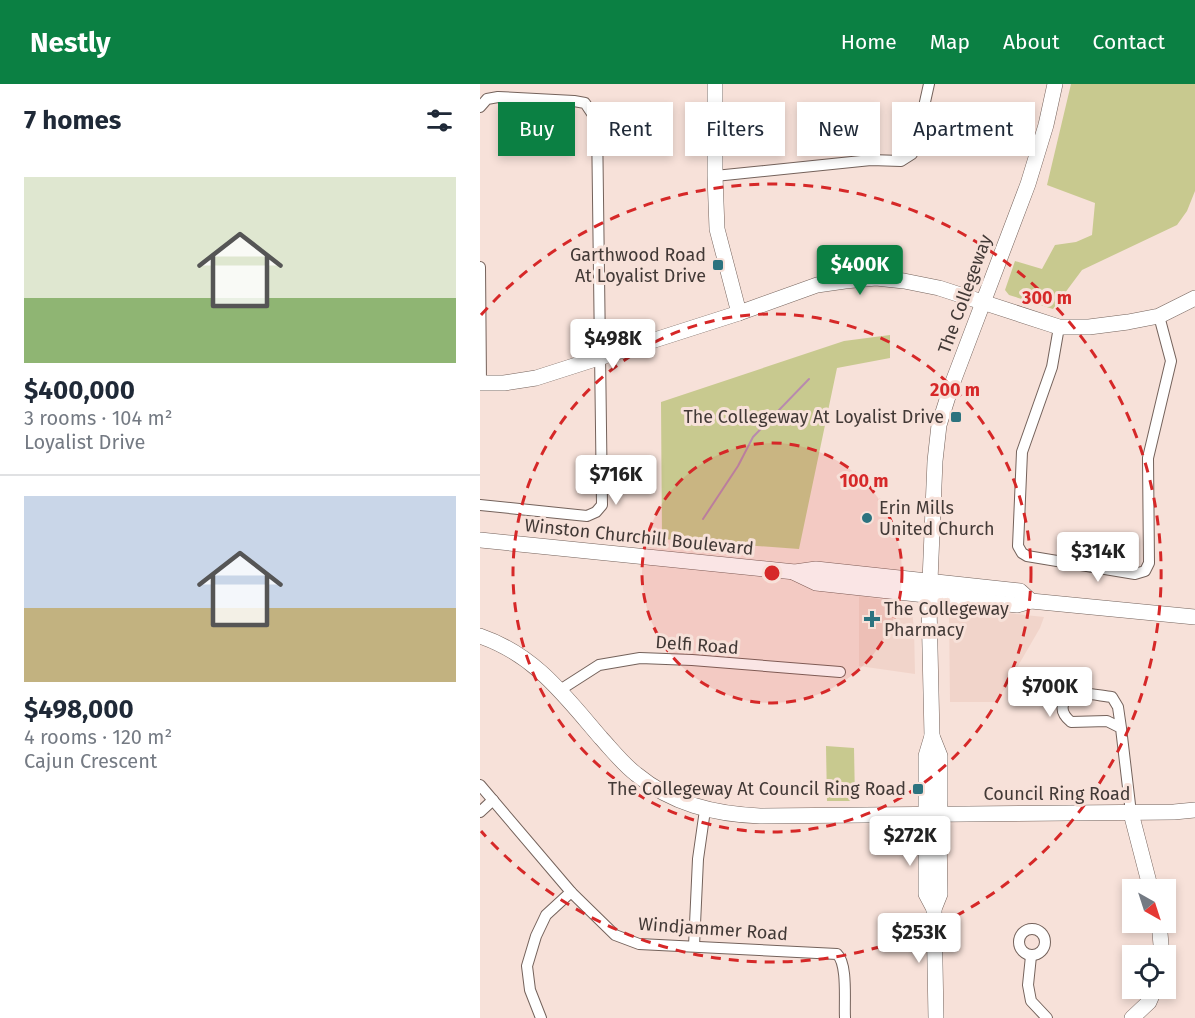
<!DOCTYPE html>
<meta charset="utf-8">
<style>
:root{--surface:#fff;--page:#f6f6f7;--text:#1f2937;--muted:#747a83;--line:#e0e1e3;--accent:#0b8043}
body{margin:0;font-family:"Fira Sans",sans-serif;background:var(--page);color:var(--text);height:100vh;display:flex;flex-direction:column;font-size:22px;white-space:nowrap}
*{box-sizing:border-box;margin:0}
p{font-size:20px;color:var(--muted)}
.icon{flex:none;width:33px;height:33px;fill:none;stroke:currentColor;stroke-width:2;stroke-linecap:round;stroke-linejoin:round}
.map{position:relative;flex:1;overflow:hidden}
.details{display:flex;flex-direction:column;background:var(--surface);width:480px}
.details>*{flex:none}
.top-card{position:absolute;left:18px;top:18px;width:570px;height:54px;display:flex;gap:12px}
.needle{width:39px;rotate:141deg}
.tools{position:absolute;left:642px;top:795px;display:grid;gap:12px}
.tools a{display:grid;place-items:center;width:54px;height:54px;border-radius:0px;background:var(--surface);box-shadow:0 3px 9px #0003;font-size:30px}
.price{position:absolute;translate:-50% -51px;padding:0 14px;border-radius:6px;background:#fff;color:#222;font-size:20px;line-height:39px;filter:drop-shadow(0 2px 3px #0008)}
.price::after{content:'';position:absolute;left:50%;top:36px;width:18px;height:14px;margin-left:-9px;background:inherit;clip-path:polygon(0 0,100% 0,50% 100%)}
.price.on{background:var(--accent);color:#fff}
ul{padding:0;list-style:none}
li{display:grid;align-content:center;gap:12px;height:318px;padding:0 24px}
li+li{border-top:2px solid var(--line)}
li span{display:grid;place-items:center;height:186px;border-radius:0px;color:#555}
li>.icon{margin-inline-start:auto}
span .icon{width:108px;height:108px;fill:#fffc;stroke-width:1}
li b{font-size:26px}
h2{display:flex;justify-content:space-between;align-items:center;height:72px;padding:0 24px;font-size:26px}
.pill{padding:0 21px;border-radius:0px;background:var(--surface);box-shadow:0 3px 9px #0003;font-size:21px;line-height:54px}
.pill.on{background:var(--accent);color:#fff}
header{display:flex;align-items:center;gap:36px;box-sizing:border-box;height:84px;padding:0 30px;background:var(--accent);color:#fff}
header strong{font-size:28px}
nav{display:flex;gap:33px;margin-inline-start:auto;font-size:21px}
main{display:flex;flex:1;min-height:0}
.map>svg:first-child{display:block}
</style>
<header>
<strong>Nestly</strong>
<nav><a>Home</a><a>Map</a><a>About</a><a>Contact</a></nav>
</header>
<main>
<section class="details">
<h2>7 homes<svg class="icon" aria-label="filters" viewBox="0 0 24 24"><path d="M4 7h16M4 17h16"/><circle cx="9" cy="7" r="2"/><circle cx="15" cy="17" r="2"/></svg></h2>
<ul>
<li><span style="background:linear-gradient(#dfe7d0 65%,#8fb573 0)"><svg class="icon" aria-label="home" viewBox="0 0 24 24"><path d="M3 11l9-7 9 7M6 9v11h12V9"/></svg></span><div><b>$400,000</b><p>3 rooms · 104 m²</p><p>Loyalist Drive</p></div></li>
<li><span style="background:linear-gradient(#c9d6e8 60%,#c2b280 0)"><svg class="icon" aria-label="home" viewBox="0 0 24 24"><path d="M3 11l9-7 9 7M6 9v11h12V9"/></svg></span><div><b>$498,000</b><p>4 rooms · 120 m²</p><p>Cajun Crescent</p></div></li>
</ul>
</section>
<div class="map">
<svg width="715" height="934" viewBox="0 0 715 934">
<rect width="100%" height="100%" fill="#f7e1d9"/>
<g fill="#f1d4ca">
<polygon points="379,512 431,520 434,544 435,590 379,582"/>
<polygon points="473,523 564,533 560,544 517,618 470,618 469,528"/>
</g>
<g fill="#c8c98f">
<polygon points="591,0 715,0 715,107 707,127 697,141 602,186 573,225 529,211 525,206 535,177 562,185 575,161 596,158 612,151 615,119 567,101"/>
<polygon points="410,251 410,274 357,284 319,465 182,455 181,318 364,257"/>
<polygon points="346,662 374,664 375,717 347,717"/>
</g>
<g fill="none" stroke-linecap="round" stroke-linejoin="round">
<polyline stroke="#b88aae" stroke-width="2" points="223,435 258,382 273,353 329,295"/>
<g stroke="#74625b" stroke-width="12">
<g id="street">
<polyline points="0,23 7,15 18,13 94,17 105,19 117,37 122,421 116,428 107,432 0,421"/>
<polyline points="235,92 391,76 421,77 432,70 435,63 449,0"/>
<polyline points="0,183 1,299"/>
<polyline points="579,243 572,283 542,368 538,462 542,469 547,472 655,490 665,487 669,479 668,374 691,277 679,232"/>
<polyline points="80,606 119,581 160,574 212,576 360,588"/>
<path d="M 641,644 L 638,623 L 632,613 C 617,612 588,602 583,621 C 581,628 585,633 591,638 L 627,637 L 641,644 L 651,729"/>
<path d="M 0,701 L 91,808 L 135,851 L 159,860 L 357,870 C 368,880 364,918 365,934"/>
<polyline points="0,728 13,716"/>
<circle cx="552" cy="858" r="13"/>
<polyline points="214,862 218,775 225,726"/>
<polyline points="551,872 548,901 551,917 567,934"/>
<polyline points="61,934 50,906 47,882 56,852 66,831 91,808"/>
</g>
</g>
<g stroke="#74625b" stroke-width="16">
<g id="secondary">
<polyline points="235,0 235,92 237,145 259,229"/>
<polyline points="0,299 24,299 56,294 259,229 337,201 365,197 396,194 424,197 459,204 579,243 609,243 648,238 679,232 715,214"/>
<polyline points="0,456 315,488 336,485 540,507 551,517"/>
<polyline points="315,489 336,499 537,521 551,517 715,533"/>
<path d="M 0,552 C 55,571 84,611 121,654 C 132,666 143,680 156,690 C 192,720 234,730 280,732 L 694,728 L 715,726"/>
<polyline points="452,652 460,672 460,717 459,746 460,810 454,825 456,934"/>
<polyline points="651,729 671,806"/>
<polyline points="454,825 446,810 446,672 452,652 449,521 455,377 459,341 471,303 548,100 566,41 575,0"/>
<polyline points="679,838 682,872"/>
<polyline points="652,934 669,918 675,904"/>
</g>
</g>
<use href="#street" stroke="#fff" stroke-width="10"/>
<use href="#secondary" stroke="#fff" stroke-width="15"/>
</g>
<circle cx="292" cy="489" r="130" fill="#d62828" fill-opacity=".12"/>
<g fill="none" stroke="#d62828" stroke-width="3" stroke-dasharray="10 8">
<circle cx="292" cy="489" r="130"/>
<circle cx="292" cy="489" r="259"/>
<path d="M1 231A389 389 0 1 1 1 747"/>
</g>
<g fill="#2c737f" stroke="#f7e1d9" stroke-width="2">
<rect x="232" y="175" width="12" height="12" rx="3"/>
<rect x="470" y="327" width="12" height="12" rx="3"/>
<circle cx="387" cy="434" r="6"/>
<path d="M389 526h6v6h6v6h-6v6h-6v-6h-6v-6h6z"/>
<rect x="432" y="699" width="12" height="12" rx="3"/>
</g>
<g text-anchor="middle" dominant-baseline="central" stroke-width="6" stroke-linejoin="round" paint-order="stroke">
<g font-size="18" fill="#423936" stroke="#f7e1d9" text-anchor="end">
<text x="226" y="171">Garthwood Road<tspan x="226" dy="21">At Loyalist Drive</tspan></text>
<text x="464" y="333">The Collegeway At Loyalist Drive</text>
<text x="399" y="424" text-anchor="start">Erin Mills<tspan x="399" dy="21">United Church</tspan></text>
<text x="404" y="525" text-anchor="start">The Collegeway<tspan x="404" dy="21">Pharmacy</tspan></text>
<text x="426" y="705">The Collegeway At Council Ring Road</text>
</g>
<g font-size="18" fill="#423936" stroke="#f7e1d9">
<text transform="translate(485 210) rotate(-70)">The Collegeway</text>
<text transform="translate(159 453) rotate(6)">Winston Churchill Boulevard</text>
<text transform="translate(217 561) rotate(4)">Delfi Road</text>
<text x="577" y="710">Council Ring Road</text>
<text transform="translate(233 845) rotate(4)">Windjammer Road</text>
</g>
</g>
<circle cx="292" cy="489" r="9" fill="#d62828" stroke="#f7e1d9" stroke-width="3"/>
<g font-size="18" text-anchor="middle" font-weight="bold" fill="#d62828" stroke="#f7e1d9" stroke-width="6" stroke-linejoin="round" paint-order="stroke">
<text x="567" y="220">300 m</text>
<text x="475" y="312">200 m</text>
<text x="384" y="403">100 m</text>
</g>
</svg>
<div class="tools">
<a><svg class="needle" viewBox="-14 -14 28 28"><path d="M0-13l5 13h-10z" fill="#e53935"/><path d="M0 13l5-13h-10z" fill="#747a83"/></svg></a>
<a><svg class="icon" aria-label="locate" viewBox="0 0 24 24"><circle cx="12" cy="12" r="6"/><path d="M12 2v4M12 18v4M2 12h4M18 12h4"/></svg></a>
</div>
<b class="price on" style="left:380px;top:212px">$400K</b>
<b class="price" style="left:133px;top:286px">$498K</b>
<b class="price" style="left:136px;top:422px">$716K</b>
<b class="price" style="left:618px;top:499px">$314K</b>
<b class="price" style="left:570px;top:634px">$700K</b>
<b class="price" style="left:430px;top:783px">$272K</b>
<b class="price" style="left:439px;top:880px">$253K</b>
<div class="top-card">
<a class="pill on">Buy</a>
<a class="pill">Rent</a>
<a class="pill">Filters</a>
<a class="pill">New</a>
<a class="pill">Apartment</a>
</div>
</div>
</main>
